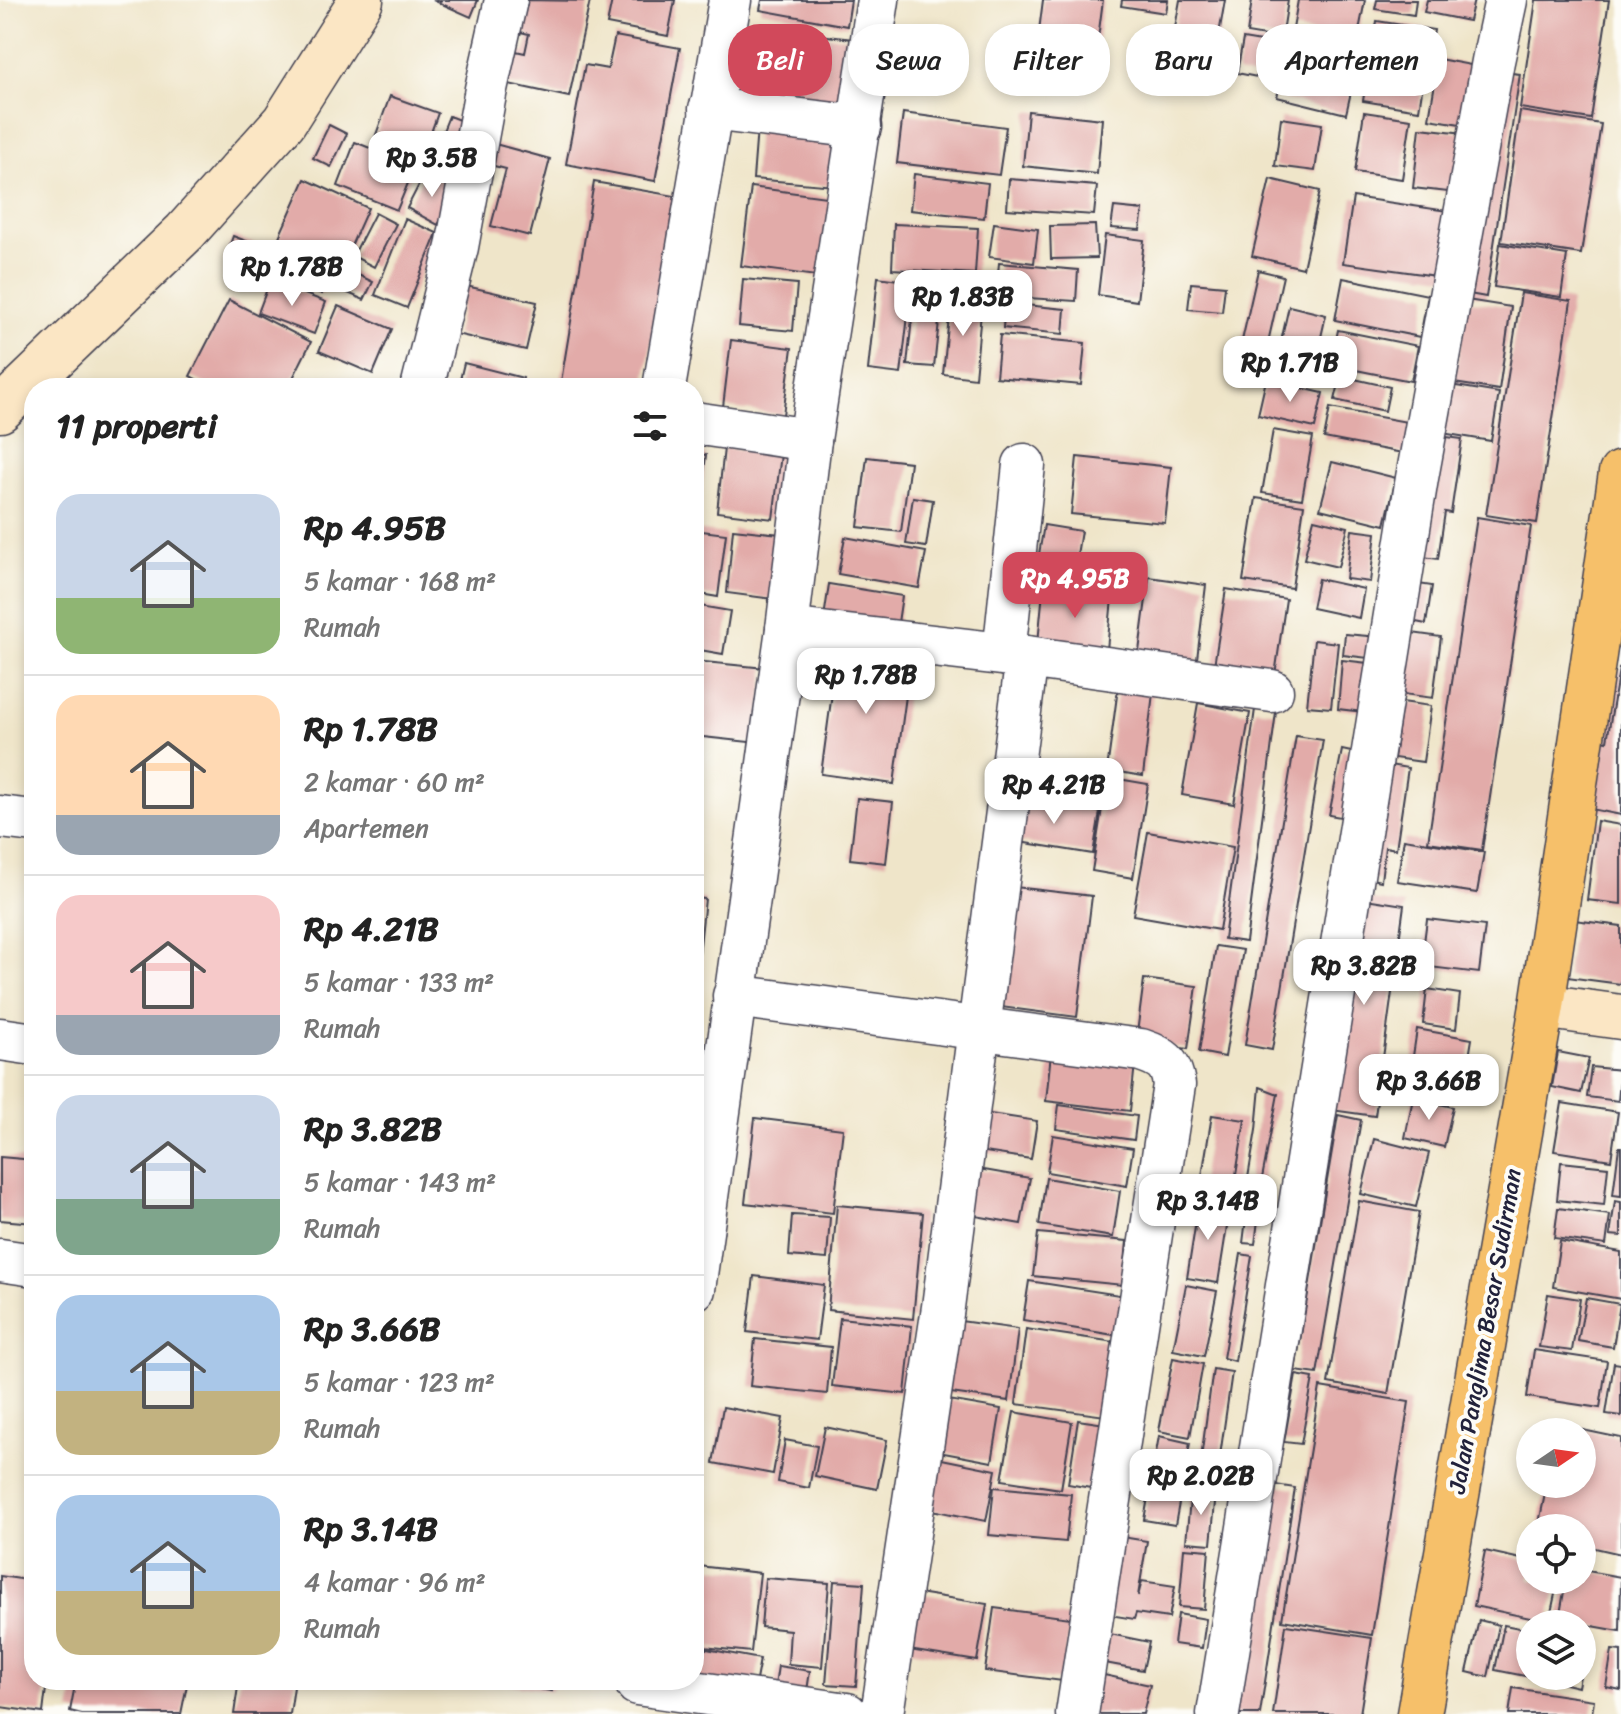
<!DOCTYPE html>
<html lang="id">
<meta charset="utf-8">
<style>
:root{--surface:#fff;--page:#f2f2f2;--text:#222;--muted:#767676;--line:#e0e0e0;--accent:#d1495b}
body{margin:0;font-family:Sriracha,sans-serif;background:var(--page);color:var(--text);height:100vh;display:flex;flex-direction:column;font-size:30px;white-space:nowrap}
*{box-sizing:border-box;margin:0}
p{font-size:26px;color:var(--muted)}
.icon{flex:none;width:44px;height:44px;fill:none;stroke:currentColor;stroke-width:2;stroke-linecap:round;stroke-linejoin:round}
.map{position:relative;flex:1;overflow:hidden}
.details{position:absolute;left:24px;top:378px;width:680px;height:1312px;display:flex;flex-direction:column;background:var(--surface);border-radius:32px;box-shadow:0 4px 12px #0003}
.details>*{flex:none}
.guide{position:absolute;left:728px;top:24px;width:760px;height:72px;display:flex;gap:16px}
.needle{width:52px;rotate:77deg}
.controls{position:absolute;left:1516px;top:1418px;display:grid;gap:16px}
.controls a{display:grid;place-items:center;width:80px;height:80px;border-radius:50%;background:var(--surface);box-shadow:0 4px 12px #0003;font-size:40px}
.price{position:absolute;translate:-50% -68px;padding:0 18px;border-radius:16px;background:#fff;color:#222;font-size:26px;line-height:52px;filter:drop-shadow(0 2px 4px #0008)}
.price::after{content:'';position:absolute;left:50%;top:48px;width:24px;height:18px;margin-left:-12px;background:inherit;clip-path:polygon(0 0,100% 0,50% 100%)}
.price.on{background:var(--accent);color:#fff}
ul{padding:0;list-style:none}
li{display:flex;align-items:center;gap:24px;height:200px;padding:0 32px}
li+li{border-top:2px solid var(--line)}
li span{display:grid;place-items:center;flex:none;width:224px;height:160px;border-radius:24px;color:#555}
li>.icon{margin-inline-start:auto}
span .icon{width:96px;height:96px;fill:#fffc;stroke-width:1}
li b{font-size:34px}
h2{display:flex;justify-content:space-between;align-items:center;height:96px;padding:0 32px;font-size:34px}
.pill{padding:0 28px;border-radius:32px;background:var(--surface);box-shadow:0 4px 12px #0003;font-size:28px;line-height:72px}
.pill.on{background:var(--accent);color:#fff}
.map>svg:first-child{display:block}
</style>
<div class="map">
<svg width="1621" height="1714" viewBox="0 0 1621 1714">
<rect width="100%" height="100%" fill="#fdfcf7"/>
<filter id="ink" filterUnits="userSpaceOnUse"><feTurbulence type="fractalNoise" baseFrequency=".0125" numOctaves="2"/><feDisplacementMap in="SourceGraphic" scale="16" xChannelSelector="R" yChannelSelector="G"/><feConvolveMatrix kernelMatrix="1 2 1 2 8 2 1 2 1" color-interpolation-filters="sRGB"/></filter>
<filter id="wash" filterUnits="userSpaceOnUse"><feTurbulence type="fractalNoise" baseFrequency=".006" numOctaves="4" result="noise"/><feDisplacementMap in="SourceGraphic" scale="32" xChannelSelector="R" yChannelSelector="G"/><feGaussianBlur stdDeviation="1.8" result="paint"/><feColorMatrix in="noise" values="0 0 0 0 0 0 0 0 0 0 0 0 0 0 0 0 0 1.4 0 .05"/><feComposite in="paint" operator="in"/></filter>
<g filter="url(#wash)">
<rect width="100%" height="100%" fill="#efe5c9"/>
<g id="blocks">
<g fill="#e2aba9">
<polygon points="433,0 478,0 471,17"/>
<polygon points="523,0 590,1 569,97 504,83 511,50 525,53 529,34 516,31"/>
<polygon points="612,0 675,0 668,36 607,24"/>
<polygon points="762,0 851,0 847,26 760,10"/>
<polygon points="1043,0 1103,0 1096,54 1037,46"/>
<polygon points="1122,0 1168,0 1166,13 1121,6"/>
<polygon points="1180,0 1225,0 1215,57 1171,50"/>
<polygon points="1252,0 1288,0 1282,39 1247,33"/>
<polygon points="1298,0 1365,0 1357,41 1293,29"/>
<polygon points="1377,0 1416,0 1414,15 1375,9"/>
<polygon points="1427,0 1474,0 1469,21 1424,12"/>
<polygon points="1536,0 1609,0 1591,119 1520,108"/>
<polygon points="1377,21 1434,30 1429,62 1372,53"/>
<polygon points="767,29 861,40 852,117 759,106"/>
<polygon points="615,36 680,48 655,181 566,164 585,65 608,69"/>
<polygon points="1243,39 1279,45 1272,80 1237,73"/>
<polygon points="1289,45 1358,61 1346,114 1277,97"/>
<polygon points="1439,59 1476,66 1467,125 1429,119"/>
<polygon points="1369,62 1425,71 1419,110 1363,101"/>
<polygon points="1502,72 1520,74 1486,297 1469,294"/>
<polygon points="390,96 438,113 421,160 373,143"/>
<polygon points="1028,111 1102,119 1097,174 1023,166"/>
<polygon points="1520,111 1601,124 1581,254 1501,242"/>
<polygon points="1364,112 1411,119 1402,179 1355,172"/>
<polygon points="903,113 1006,127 999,175 897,163"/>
<polygon points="449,116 477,127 457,177 429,166"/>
<polygon points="1281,118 1322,124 1315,171 1275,166"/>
<polygon points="329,125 347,134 331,167 313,158"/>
<polygon points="757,128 851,136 847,187 753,179"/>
<polygon points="1420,128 1464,133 1457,193 1413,188"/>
<polygon points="355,142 415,166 397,210 338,186"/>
<polygon points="495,144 550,159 530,236 491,226 506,169 490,165"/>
<polygon points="425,173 457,190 438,225 407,208"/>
<polygon points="914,174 988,183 984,218 910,210"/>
<polygon points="305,179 368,208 338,275 275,246"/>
<polygon points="1009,179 1097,186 1094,215 1007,209"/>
<polygon points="1270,179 1320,191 1303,268 1252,256"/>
<polygon points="594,182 675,196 644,388 560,388"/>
<polygon points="751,187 834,198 823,277 741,266"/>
<polygon points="1353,197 1461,213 1451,278 1343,263"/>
<polygon points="1114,207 1143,210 1140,230 1111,228"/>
<polygon points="375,213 396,224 374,267 353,256"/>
<polygon points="405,219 437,233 407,308 375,295"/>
<polygon points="994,223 1038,229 1034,263 989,257"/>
<polygon points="894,224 978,228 975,274 892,269"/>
<polygon points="1095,225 1097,258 1051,259 1050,226"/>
<polygon points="1105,235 1144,240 1137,301 1098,295"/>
<polygon points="233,236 262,247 257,260 228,250"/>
<polygon points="1500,244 1567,255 1561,297 1494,287"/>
<polygon points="270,251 329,276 322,294 262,270"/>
<polygon points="999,263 1078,270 1076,301 996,296"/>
<polygon points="1258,270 1283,276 1264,360 1239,354"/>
<polygon points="350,271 373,282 364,300 341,290"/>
<polygon points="878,277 912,282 901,374 868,370"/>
<polygon points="1343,278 1428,295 1420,337 1335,320"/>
<polygon points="743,279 797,284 793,331 739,326"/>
<polygon points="270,281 326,302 314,334 258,313"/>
<polygon points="1191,283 1225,286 1222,312 1188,309"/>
<polygon points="466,286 537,302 526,350 456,334"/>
<polygon points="1521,293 1571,301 1537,523 1486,515"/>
<polygon points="951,298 982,301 975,378 943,374"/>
<polygon points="229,300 311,342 288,388 213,388 190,376"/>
<polygon points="914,300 941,303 934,367 907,365"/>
<polygon points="1467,300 1511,307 1499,390 1454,383"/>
<polygon points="1005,303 1065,309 1063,334 1003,328"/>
<polygon points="338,306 392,329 373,374 319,351"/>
<polygon points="1289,306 1326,315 1312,377 1275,368"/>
<polygon points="1338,330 1418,346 1411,381 1331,365"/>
<polygon points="1000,335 1085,343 1081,385 996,377"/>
<polygon points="731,340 792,348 783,415 723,407"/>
<polygon points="464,363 523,378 521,388 458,388"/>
<polygon points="1341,376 1390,387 1385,411 1335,400"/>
<polygon points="1266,380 1323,393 1315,428 1258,415"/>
<polygon points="1450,385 1499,393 1491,441 1442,433"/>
<polygon points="1330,408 1418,424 1413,455 1324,438"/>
<polygon points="1273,430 1313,437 1302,499 1262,493"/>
<polygon points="1439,436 1462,439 1451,513 1445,512 1438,559 1415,556"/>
<polygon points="724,448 781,454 773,519 717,512"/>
<polygon points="694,453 706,455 699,512 694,511"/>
<polygon points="867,457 910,462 901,532 858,527"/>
<polygon points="1077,457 1171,467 1165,523 1071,514"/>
<polygon points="1332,462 1396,478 1385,525 1320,509"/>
<polygon points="913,497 933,500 926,547 906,544"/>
<polygon points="1256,498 1304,505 1292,588 1243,581"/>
<polygon points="1477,517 1531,526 1482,850 1428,842"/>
<polygon points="1314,519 1348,527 1338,567 1304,559"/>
<polygon points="1044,525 1081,531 1074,573 1037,566"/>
<polygon points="733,529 780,534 773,599 727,593"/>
<polygon points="694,530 726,534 718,597 694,593"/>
<polygon points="1352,530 1376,533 1370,582 1346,579"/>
<polygon points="845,537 926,552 919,588 838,574"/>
<polygon points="1149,577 1206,585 1196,667 1138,659"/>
<polygon points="1318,579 1364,589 1359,618 1312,608"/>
<polygon points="1044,581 1113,588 1106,660 1037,653"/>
<polygon points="1412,583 1432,586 1426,624 1406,620"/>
<polygon points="829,584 902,596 897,629 824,618"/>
<polygon points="1226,589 1286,599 1274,682 1213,672"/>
<polygon points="694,605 730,611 723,654 694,649"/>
<polygon points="1412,633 1441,637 1433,698 1403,694"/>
<polygon points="1345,634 1379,637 1377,659 1343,655"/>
<polygon points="1314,640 1338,643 1331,708 1307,706"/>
<polygon points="838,649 911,659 894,784 821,774"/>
<polygon points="1342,660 1376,664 1372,713 1338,709"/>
<polygon points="694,661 765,668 758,743 694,736"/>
<polygon points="1619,669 1621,670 1621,815 1591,809 1595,738 1607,741"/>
<polygon points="1118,688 1153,693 1143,776 1107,770"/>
<polygon points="1402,702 1431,706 1423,762 1394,758"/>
<polygon points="1198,703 1250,713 1234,804 1182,795"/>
<polygon points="1255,709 1276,712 1246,942 1224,939"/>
<polygon points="1296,736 1323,740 1272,1050 1245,1045"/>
<polygon points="1342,750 1370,756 1358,820 1329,815"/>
<polygon points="1383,764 1408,768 1396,849 1385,847 1381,881 1367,878"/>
<polygon points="1107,777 1148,784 1133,878 1092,871"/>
<polygon points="857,798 893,802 886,863 850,859"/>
<polygon points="1014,798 1100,812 1093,854 1007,840"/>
<polygon points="1597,821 1621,825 1621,904 1587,900"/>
<polygon points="1148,832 1233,847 1219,930 1133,915"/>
<polygon points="1404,839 1484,852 1477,893 1397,881"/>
<polygon points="1015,887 1092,896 1077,1017 1001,1007"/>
<polygon points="1353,897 1404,905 1375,1116 1324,1109"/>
<polygon points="694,898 705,899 697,974 694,973"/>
<polygon points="1427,919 1485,926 1479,973 1421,966"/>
<polygon points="1574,920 1621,926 1621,984 1567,977"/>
<polygon points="1216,946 1243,950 1225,1057 1199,1052"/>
<polygon points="1144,979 1197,986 1188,1049 1136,1041"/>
<polygon points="1427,989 1460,994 1456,1029 1423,1024"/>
<polygon points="1417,1029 1472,1039 1462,1099 1408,1090"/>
<polygon points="1558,1052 1589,1058 1581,1093 1552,1087"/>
<polygon points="1051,1053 1135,1063 1130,1111 1046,1101"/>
<polygon points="1591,1067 1621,1070 1618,1101 1587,1097"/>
<polygon points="1260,1087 1278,1094 1260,1189 1248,1178 1256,1130"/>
<polygon points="1413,1098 1453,1107 1444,1147 1405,1138"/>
<polygon points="1562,1103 1618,1112 1611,1160 1554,1151"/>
<polygon points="1059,1105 1137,1116 1134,1140 1056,1129"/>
<polygon points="977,1112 1037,1121 1031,1159 972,1150"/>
<polygon points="1212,1115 1245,1120 1232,1199 1199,1194"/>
<polygon points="1338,1115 1361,1120 1317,1374 1295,1371"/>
<polygon points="755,1118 843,1129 833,1213 745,1203"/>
<polygon points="1053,1135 1133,1148 1127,1186 1047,1172"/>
<polygon points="1374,1139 1429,1153 1416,1207 1361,1194"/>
<polygon points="1619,1147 1621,1147 1621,1196 1613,1195"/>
<polygon points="0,1157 34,1160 34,1223 0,1220"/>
<polygon points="1561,1162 1608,1167 1604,1205 1557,1200"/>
<polygon points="967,1167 1030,1178 1021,1224 959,1213"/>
<polygon points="1046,1178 1120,1191 1113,1237 1039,1225"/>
<polygon points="1249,1195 1261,1196 1255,1244 1243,1243"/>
<polygon points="1359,1201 1419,1212 1388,1394 1328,1383"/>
<polygon points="1615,1201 1621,1202 1621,1236 1610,1235"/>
<polygon points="1199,1202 1230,1207 1218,1283 1187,1278"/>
<polygon points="837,1205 923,1213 913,1319 828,1310"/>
<polygon points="1558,1208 1610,1215 1606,1245 1554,1238"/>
<polygon points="792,1215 830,1217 827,1259 789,1256"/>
<polygon points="1038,1233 1127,1241 1123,1285 1033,1276"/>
<polygon points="1560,1241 1621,1252 1621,1299 1553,1287"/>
<polygon points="1241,1254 1252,1256 1235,1361 1223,1358"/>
<polygon points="754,1276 824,1285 817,1340 747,1332"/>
<polygon points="1029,1281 1126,1296 1120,1336 1023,1320"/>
<polygon points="1186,1285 1217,1291 1204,1356 1173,1350"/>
<polygon points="1548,1294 1580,1299 1572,1351 1539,1347"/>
<polygon points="1586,1298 1620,1304 1613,1347 1578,1341"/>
<polygon points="840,1318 912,1326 905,1394 832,1386"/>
<polygon points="946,1319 1018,1329 1009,1401 936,1391"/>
<polygon points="1026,1329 1115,1342 1105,1416 1016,1404"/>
<polygon points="755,1339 831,1347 827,1394 750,1386"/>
<polygon points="1534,1350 1607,1361 1600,1408 1527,1397"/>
<polygon points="1173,1358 1203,1364 1190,1437 1159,1431"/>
<polygon points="1614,1363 1621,1364 1621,1416 1606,1414"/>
<polygon points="1213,1369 1232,1372 1216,1484 1198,1481"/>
<polygon points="1296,1375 1313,1378 1301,1444 1284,1442"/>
<polygon points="1320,1387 1409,1402 1372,1635 1282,1620"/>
<polygon points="937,1398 1001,1409 992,1462 928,1450"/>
<polygon points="723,1407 783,1418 773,1474 713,1463"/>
<polygon points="1014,1412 1072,1422 1061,1489 1002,1480"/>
<polygon points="1078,1420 1112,1425 1102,1490 1068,1484"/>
<polygon points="1559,1425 1621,1438 1621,1554 1582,1545 1582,1528 1538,1528 1547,1484 1582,1484 1582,1432 1558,1432"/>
<polygon points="825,1427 887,1440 877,1489 815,1476"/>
<polygon points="1159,1436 1190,1443 1175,1525 1144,1520"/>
<polygon points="785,1440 817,1446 809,1488 778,1482"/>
<polygon points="927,1456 996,1470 986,1521 917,1507"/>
<polygon points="1263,1483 1295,1488 1260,1714 1228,1714"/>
<polygon points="994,1487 1071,1494 1066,1542 989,1535"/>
<polygon points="1191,1489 1216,1492 1211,1544 1186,1542"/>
<polygon points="1110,1535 1147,1541 1138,1596 1142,1581 1175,1586 1169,1618 1136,1613 1134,1619 1097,1613"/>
<polygon points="1184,1548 1209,1550 1204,1609 1179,1607"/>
<polygon points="1485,1551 1530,1561 1530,1580 1558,1580 1549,1622 1474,1606"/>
<polygon points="698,1566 760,1573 751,1652 694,1646 694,1600"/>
<polygon points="1582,1570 1621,1577 1620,1631 1559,1620 1566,1580 1582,1580"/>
<polygon points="0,1576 34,1581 34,1680 47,1680 43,1713 0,1707"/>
<polygon points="765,1578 829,1583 822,1667 788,1664 790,1630 761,1627"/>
<polygon points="834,1581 864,1583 856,1686 826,1684"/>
<polygon points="918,1593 987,1604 977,1661 909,1650"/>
<polygon points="994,1608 1071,1618 1062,1681 985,1671"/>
<polygon points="1178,1614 1206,1619 1202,1648 1174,1644"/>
<polygon points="1479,1620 1499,1625 1488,1677 1467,1672"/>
<polygon points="1286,1625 1372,1638 1360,1714 1273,1714"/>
<polygon points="1504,1625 1530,1630 1530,1677 1495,1670"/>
<polygon points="1100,1632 1149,1642 1143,1670 1094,1661"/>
<polygon points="696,1647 760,1659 753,1696 694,1680"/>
<polygon points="1612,1650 1621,1651 1621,1690 1606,1687"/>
<polygon points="778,1666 810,1671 805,1704 773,1699"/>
<polygon points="1095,1673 1150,1685 1143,1714 1086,1714"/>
<polygon points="1531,1676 1580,1676 1578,1687"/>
<polygon points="76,1680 188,1680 181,1714 82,1714 70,1711"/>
<polygon points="239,1680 295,1680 290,1714 234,1714"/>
<polygon points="481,1680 554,1680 552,1691"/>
<polygon points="1513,1688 1594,1700 1592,1714 1509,1714"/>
</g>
</g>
</g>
<g filter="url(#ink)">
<use href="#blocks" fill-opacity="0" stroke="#413f50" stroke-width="2"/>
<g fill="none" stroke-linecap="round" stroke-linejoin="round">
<g stroke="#413f50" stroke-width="45">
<g id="street">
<polyline points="710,109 860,127"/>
<polyline points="422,388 457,247 486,89 506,0"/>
<polyline points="664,388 730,0"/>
<polyline points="694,423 810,440"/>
<polyline points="787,629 1027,657 943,1307 882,1714"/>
<polyline points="1004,654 1024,465"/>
<polyline points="1027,657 1272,691"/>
<polyline points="0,817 34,821"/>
<path d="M 734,996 L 1141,1050 C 1162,1057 1171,1062 1174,1085 L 1077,1714"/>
<polyline points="0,1039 34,1044"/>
<polyline points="0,1260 34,1265"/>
<polyline points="694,1289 787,629 810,440 878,0"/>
<polyline points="637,1684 847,1714"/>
<polyline points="1218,1714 1417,478 1493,61 1506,0"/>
</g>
</g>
<g stroke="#413f50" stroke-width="47">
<g id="secondary">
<polyline points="0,410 185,232 284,122 361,0"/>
<polyline points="1542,1006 1621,1017"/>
</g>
</g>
<g stroke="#413f50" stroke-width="47">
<polyline id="primary" points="1419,1714 1542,1006 1621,473"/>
</g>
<use href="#street" stroke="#fff" stroke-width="42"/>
<use href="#secondary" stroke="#fbe6c4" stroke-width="44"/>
<use href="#primary" stroke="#f6c06b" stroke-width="44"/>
</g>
</g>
<g text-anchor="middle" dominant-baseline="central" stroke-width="8" stroke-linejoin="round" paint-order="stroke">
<g font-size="24" fill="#22223b" stroke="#fdfcf7">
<text transform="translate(1485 1331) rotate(-80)">Jalan Panglima Besar Sudirman</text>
</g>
</g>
</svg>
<div class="controls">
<a><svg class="needle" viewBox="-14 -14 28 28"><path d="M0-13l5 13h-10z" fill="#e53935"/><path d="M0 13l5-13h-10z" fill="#767676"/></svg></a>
<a><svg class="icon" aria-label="locate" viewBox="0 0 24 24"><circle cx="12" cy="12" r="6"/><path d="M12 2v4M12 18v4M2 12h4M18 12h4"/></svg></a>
<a><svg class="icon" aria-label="layers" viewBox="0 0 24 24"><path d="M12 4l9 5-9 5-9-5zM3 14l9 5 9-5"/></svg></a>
</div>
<b class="price" style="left:432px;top:199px">Rp 3.5B</b>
<b class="price" style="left:292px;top:308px">Rp 1.78B</b>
<b class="price" style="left:963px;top:338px">Rp 1.83B</b>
<b class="price" style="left:1290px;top:404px">Rp 1.71B</b>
<b class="price on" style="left:1075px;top:620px">Rp 4.95B</b>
<b class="price" style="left:866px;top:716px">Rp 1.78B</b>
<b class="price" style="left:1054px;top:826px">Rp 4.21B</b>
<b class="price" style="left:1364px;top:1007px">Rp 3.82B</b>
<b class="price" style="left:1429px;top:1122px">Rp 3.66B</b>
<b class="price" style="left:1208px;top:1242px">Rp 3.14B</b>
<b class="price" style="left:1201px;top:1517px">Rp 2.02B</b>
<div class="guide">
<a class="pill on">Beli</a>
<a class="pill">Sewa</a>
<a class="pill">Filter</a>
<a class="pill">Baru</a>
<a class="pill">Apartemen</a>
</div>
<section class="details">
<h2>11 properti<svg class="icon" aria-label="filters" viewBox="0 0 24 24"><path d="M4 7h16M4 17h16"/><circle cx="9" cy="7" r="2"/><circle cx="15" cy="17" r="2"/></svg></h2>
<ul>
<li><span style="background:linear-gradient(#c9d6e8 65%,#8fb573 0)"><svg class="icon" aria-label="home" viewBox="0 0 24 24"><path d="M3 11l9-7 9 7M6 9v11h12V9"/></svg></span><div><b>Rp 4.95B</b><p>5 kamar · 168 m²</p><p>Rumah</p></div></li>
<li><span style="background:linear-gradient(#ffd9b3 75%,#9aa5b1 0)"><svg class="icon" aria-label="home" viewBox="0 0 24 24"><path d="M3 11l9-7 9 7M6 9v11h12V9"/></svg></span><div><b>Rp 1.78B</b><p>2 kamar · 60 m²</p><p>Apartemen</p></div></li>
<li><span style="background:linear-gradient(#f6c9c9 75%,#9aa5b1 0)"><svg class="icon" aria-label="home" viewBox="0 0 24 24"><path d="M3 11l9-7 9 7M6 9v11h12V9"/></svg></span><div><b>Rp 4.21B</b><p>5 kamar · 133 m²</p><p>Rumah</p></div></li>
<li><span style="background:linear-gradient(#c9d6e8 65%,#7fa58c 0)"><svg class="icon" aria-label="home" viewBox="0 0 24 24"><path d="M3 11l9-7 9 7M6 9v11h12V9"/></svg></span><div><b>Rp 3.82B</b><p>5 kamar · 143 m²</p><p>Rumah</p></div></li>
<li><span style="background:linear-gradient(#a9c7e8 60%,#c2b280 0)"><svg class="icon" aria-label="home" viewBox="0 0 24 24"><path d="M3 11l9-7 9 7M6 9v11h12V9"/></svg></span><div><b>Rp 3.66B</b><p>5 kamar · 123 m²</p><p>Rumah</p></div></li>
<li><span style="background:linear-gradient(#a9c7e8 60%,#c2b280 0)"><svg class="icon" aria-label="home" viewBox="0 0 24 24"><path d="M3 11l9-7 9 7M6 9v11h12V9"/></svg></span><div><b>Rp 3.14B</b><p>4 kamar · 96 m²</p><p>Rumah</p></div></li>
</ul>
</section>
</div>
